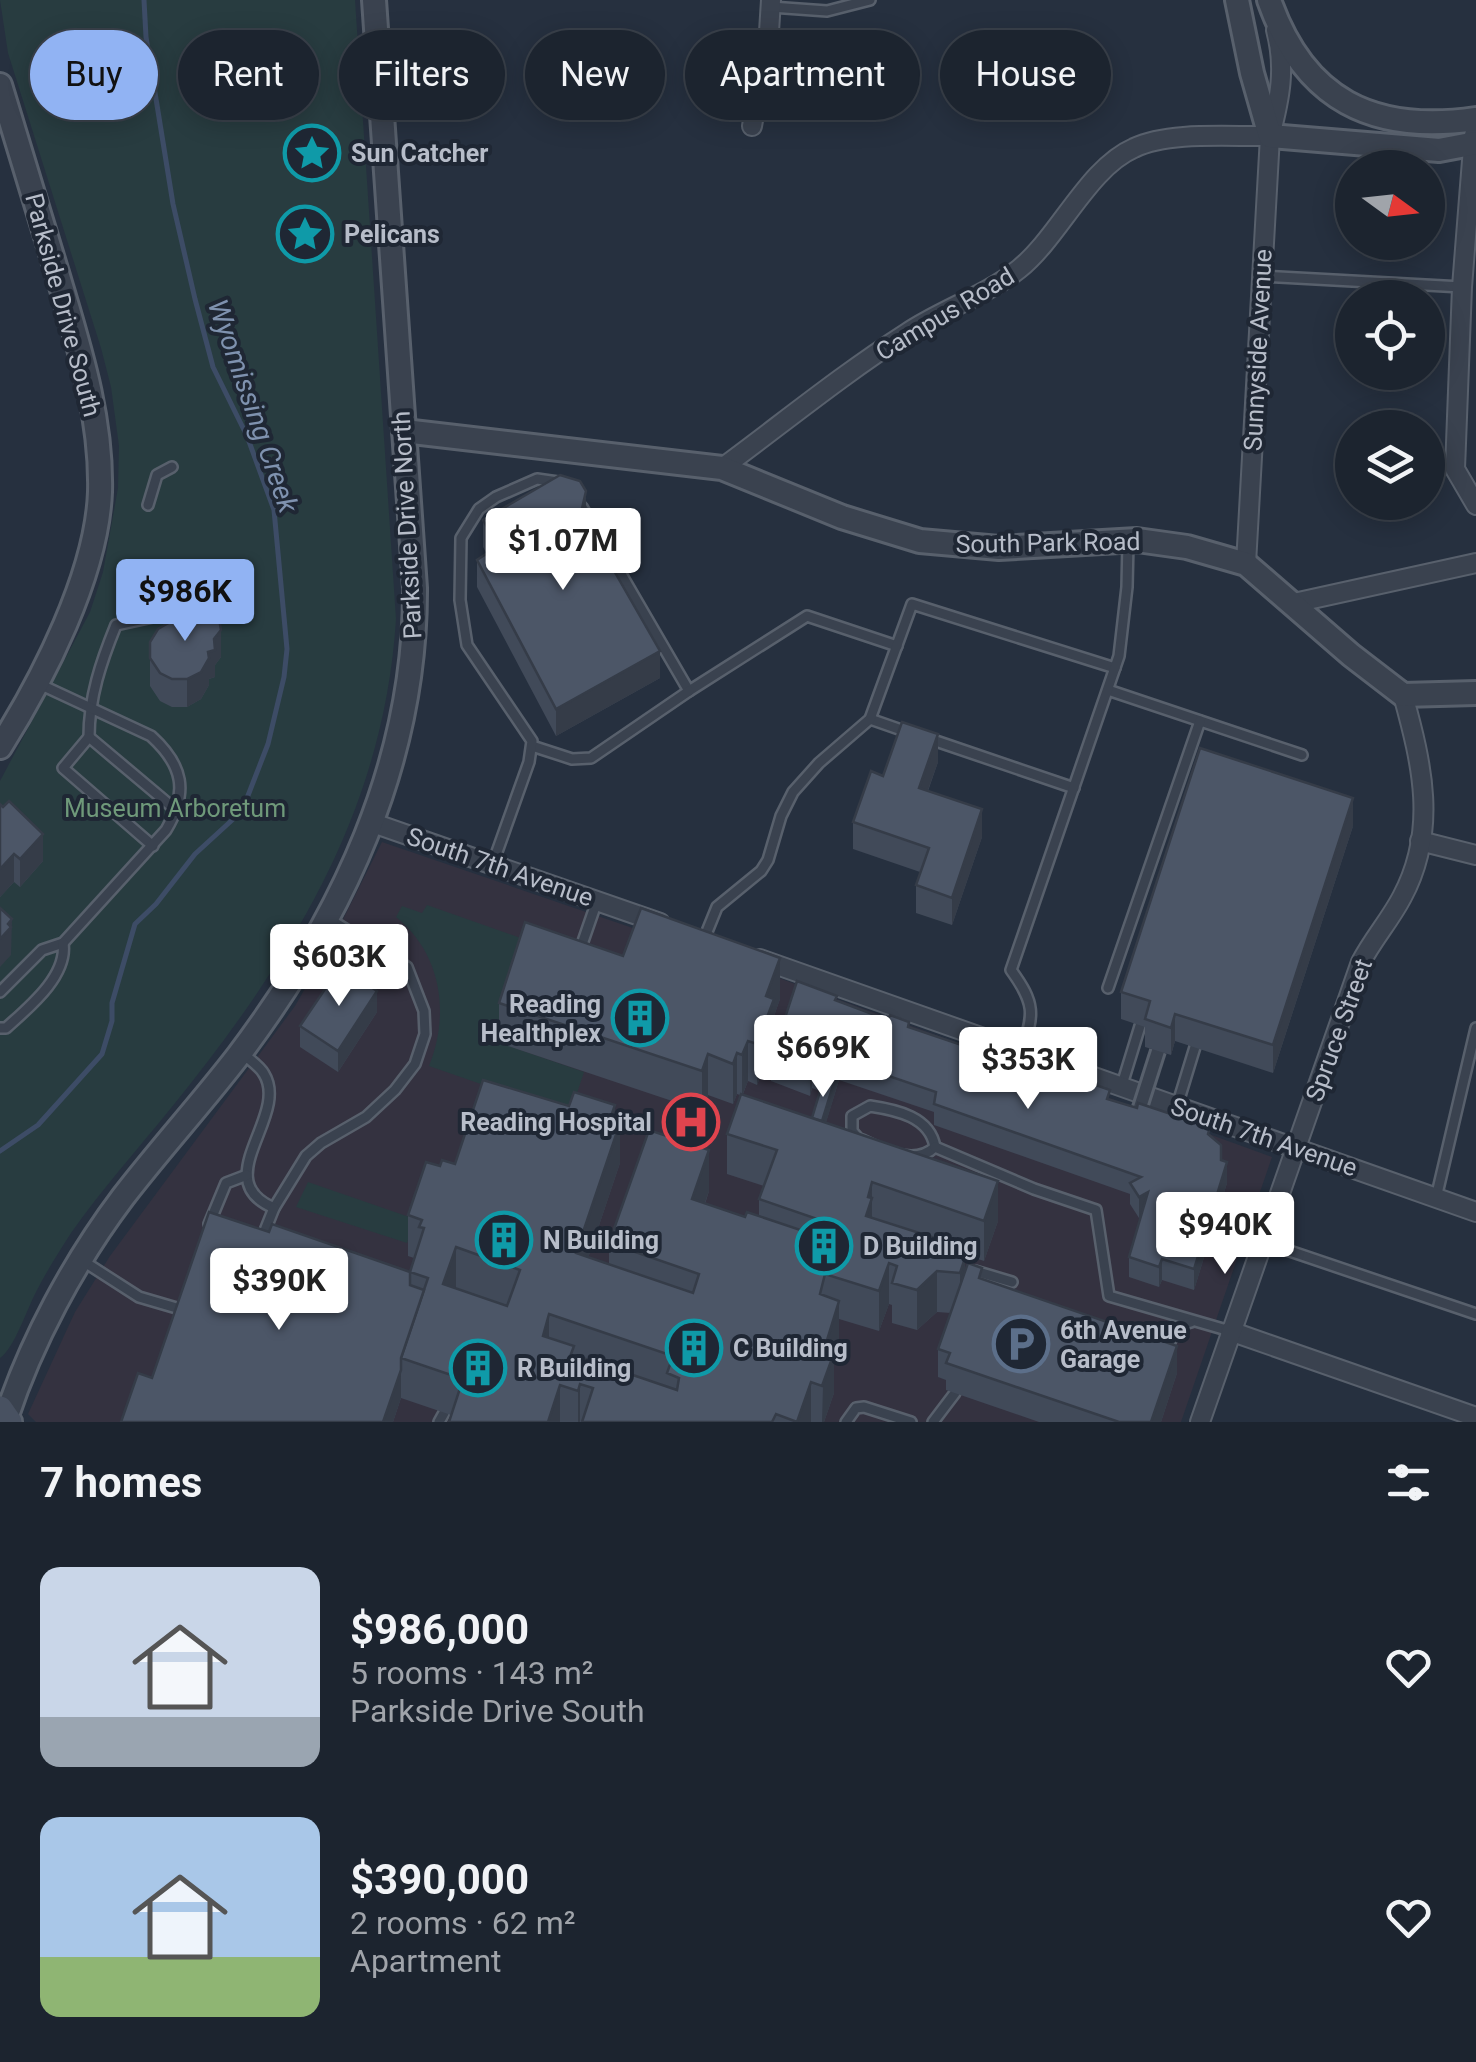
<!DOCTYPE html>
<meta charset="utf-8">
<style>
:root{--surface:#1c242f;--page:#252c37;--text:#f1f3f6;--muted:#a0a4aa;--line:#3a414b;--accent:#91b3f3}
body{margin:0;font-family:Roboto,sans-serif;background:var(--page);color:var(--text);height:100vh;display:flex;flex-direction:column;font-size:38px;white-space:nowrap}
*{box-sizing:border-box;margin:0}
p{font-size:32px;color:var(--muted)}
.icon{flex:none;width:55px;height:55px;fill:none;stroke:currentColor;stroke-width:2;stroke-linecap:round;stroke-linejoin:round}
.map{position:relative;height:1422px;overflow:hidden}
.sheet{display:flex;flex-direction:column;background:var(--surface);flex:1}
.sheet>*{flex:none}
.guide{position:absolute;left:30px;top:30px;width:1418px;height:90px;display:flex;gap:20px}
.needle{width:65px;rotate:105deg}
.fabs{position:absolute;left:1335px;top:150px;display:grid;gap:20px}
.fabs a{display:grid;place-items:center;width:110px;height:110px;border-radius:50%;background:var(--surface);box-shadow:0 5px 25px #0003,0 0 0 2px var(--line);font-size:50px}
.price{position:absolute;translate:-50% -85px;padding:0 22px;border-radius:10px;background:#fff;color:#222;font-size:32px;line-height:65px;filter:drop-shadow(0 2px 5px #0008)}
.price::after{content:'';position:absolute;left:50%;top:60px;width:30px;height:22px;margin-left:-15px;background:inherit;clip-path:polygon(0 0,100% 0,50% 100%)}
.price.selected{background:var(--accent);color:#111}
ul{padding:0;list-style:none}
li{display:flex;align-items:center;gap:30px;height:250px;padding:0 40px}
li span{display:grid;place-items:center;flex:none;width:280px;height:200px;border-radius:20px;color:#555}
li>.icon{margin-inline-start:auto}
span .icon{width:120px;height:120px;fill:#fffc;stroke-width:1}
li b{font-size:42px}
h2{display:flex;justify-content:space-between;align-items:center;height:120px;padding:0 40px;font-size:42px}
.chip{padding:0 35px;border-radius:45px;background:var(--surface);box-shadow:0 5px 25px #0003,0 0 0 2px var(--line);font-size:35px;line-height:90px}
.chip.selected{background:var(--accent);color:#111}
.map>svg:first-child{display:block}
</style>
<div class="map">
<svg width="1476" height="1422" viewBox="0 0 1476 1422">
<rect width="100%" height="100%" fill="#26303f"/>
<polygon fill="#343240" points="382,842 776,977 1272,1157 1181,1422 36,1422 28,1414 75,1312 110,1256 295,1006 330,945"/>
<g fill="#283c40">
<path d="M 0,0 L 355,0 L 396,619 C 384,812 290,961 171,1108 C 137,1150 102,1189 71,1233 C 59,1252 46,1272 36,1292 C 27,1309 14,1349 0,1358 L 0,781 L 90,612 L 103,572 L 118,488 L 119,446 L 111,387 L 101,348 L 8,53 Z"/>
<path d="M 427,905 L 532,942 L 500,1043 L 584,1072 L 560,1144 L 501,1091 L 429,1066 C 450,1014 442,954 396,917 L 402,906 L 422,913 Z"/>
<polygon points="308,1182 415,1219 407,1243 296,1207"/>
</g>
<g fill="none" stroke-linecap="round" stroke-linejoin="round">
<polyline stroke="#3d4c66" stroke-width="5" points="0,1151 38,1125 102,1054 112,1021 112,1003 135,924 156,904 195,854 242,811 268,744 284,677 287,649 274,510 247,436 213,367 195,299 173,204 146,37 144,0"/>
<g stroke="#58606c" stroke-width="14">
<g id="service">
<polyline points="771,7 827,11 870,0"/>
<polyline points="1262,276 1462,287"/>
<polyline points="148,505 157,475 172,467"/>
<polyline points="582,507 689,691 807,616 897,646"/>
<polyline points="1108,690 1302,755"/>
<polyline points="870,719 910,733"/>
<path d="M 89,737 C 89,697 101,662 116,625 L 153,617"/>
<polyline points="930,739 1074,788"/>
<polyline points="532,746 572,759 591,758 689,691"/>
<polyline points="153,846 63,768 89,737 177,811"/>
<polyline points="493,863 529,762 532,741 467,645 460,600 461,538 479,509 496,497 537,479 558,482"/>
<polyline points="704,939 717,907 761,871 768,860 781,816 793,792 819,763 870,719 912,604 1115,668"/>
<polyline points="580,950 597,901"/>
<polyline points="1108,988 1200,721"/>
<path d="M 0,992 L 42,950 L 63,943 L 166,830 C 189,792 183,765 151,736 L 37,683"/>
<path d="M 0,1028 L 6,1028 C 28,1008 68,976 63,943"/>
<path d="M 241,1052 C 248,1059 259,1065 264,1074 C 290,1116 207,1180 274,1208 L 306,1156 L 321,1143 L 366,1117 L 395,1090 L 415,1064 L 425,1034 L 424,1011 L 407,967 L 329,919"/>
<path d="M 1021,1052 C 1035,1014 1035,1003 1011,970 L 1119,656 L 1127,587 L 1128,542"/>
<polyline points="1121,1088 1140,1026"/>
<path d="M 870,1106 C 897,1110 930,1117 935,1147 C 914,1167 881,1149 858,1138 L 852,1131 L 852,1116 Z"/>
<polyline points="1177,1106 1195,1047"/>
<polyline points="935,1147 1034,1189 1096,1210 1109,1296 1230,1331"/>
<polyline points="1436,1198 1476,1028"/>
<polyline points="209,1224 226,1183 247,1175"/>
<polyline points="262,1238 274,1208"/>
<polyline points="1263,1242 1476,1314"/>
<polyline points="83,1261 139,1297 180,1309"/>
<polyline points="975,1271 1012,1282"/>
<polyline points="1163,1353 1180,1325 1191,1322"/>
<polyline points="439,1422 444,1413"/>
<polyline points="846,1422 856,1408 864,1407 911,1422"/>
<polyline points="933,1422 955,1393"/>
</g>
</g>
<g stroke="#58606c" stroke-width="22">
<g id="minor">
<polyline points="752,126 769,32 771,0"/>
<polyline points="1474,135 1462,287 1455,469 1476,505"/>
<path d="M 722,468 C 783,423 843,374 907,333 C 943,309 985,296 1019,269 C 1059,237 1088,168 1134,148 C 1169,131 1231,137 1270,136"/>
<path d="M 1246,564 L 1270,136 C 1280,98 1286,68 1276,30"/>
<polyline points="1294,603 1476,563"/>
<polyline points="373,823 660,923"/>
<polyline points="1420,841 1476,855"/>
<polyline points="760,959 1476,1212"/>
<polyline points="1230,1331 1476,1417"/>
<path d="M 1200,1422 L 1361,962 C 1373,939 1390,920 1402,897 C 1438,830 1422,764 1403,695"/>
</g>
</g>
<g stroke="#58606c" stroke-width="28">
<g id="tertiary">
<polyline points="1237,0 1252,73 1270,136 1439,150 1476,143"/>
<path d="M 1269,0 C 1304,100 1373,134 1476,119"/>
<path d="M 0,85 C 19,148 38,212 58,276 C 79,347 102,417 100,492 C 97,574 43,679 0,747"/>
<polyline points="404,431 722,468 842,517 920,541 999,548 1137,540 1187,547 1246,564 1351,655 1403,695 1476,693"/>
<path d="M 6,1418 C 31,1342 74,1262 123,1197 C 160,1149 201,1104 238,1056 C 342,918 416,763 415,588 L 374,0"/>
</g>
</g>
<g stroke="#58606c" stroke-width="30">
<polyline id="secondary" points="0,1409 9,1422"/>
</g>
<use href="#service" stroke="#3a424f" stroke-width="9"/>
<use href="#minor" stroke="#3a424f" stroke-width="18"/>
<use href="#tertiary" stroke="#3a424f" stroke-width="22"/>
<use href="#secondary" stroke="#485161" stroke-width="25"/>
<g stroke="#58606c" stroke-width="18" stroke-linecap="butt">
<polyline id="pedestrian-bridge" points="1136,1120 1158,1051"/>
</g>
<use href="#pedestrian-bridge" stroke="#3a424f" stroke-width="12"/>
</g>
<g fill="#414a59">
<polygon points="586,518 585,521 660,678 556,736 477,587 477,560 487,554 483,547 483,520"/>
<polygon points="150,642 221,657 215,665 215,677 209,679 209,685 201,699 187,707 172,707 160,701 150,686"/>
<polygon points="938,762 928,791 982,837 952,925 916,913 916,885 920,872 853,849 853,822 883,776"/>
<polygon points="0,804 43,861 20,887 14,882 0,897"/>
<polygon points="1353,826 1273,1073 1175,1041 1171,1055 1145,1047 1145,1027 1121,1019 1121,992"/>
<polygon points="623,956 780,999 774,1016 774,1039 757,1085 748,1081 743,1094 812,1118 820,1091 812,1088 810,1096 771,1081 771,1061 837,1001 1210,1136 1221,1160 1227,1183 1194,1290 1162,1280 1159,1287 1129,1277 1129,1257 1141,1217 1139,1218 1130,1204 1130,1194 934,1125 934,1112 839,1080 826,1122 998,1221 984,1261 957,1252 957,1255 965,1271 1177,1373 1161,1422 1039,1422 946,1390 946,1380 938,1377 938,1349 951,1313 937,1312 917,1330 892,1323 892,1305 889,1304 879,1331 839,1319 839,1341 834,1359 834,1393 824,1422 449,1422 451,1415 401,1398 393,1422 121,1422 152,1378 269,1232 410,1272 414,1258 408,1256 408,1215 440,1166 455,1164 615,1121 620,1163 588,1258 609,1265 609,1243 709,1191 705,1204 745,1217 759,1216 759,1199 764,1186 727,1174 727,1134 740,1095 737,1094 733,1104 708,1095 702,1111 499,1043 499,1003"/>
<polygon points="377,1012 338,1072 300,1047 300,1026"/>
</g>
<g fill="#353c48">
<polygon points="586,491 586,518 581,540 581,513"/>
<polygon points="221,630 221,657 215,665 215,677 209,679 209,685 201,699 187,707 187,679 208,652 214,639"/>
<polygon points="660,651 660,678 556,736 556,709"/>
<polygon points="938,734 938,762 919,815 919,788"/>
<polygon points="1353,798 1353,826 1273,1073 1273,1045"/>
<polygon points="982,809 982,837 952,925 952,898"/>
<polygon points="43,834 43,861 20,887 20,859"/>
<polygon points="14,854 14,882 0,897 0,869"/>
<polygon points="12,919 11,955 0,967 0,939 8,924"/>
<polygon points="780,958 780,999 774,1016 774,1039 757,1085 757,1044 766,996"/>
<polygon points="377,991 377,1012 338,1072 338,1051"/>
<polygon points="1175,1014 1175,1041 1171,1055 1171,1028"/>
<polygon points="748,1041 748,1081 742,1096 742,1055"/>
<polygon points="737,1053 737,1094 733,1104 733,1064"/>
<polygon points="708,1054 708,1095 702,1111 702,1071"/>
<polygon points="839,1059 839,1080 815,1159 815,1145 834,1082 834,1075"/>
<polygon points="812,1067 812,1088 810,1096 810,1075"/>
<polygon points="615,1105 615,1138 620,1123 620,1163 576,1294 576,1253"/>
<polygon points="709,1150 709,1191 692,1240 692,1199"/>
<polygon points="1227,1162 1227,1183 1194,1290 1194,1269"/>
<polygon points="998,1181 998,1221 984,1261 984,1221"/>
<polygon points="872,1182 872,1238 866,1216 868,1197"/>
<polygon points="1148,1192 1148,1213 1139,1218 1139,1197"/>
<polygon points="456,1247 456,1287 443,1324 443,1284"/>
<polygon points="965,1258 965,1298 960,1313 960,1273"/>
<polygon points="1162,1259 1162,1280 1159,1287 1159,1267"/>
<polygon points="889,1263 889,1304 879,1331 879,1291"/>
<polygon points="937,1271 937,1312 917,1330 917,1290"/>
<polygon points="839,1301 839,1341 834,1359 834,1393 824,1422 822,1422 824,1350"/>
<polygon points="549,1314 549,1355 543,1336"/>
<polygon points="1177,1346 1177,1373 1161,1422 1151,1422"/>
<polygon points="401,1370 401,1398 393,1422 383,1422"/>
<polygon points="811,1382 811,1422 797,1422"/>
<polygon points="580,1384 580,1422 578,1422 578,1391"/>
<polygon points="560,1385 560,1422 548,1422"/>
</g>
<g fill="#4c5667" stroke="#353c48" stroke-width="2.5" fill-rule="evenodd">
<polygon points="560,475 580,481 586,491 581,513 660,651 556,709 477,560 498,546 483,520"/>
<polygon points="208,607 218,613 221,630 214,639 215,650 208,652 209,658 201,672 187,679 172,679 160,673 150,658 150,642 158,629 172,621 184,622 190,611"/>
<polygon points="902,722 938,734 919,788 982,809 952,898 916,885 929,848 853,822 871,771 883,776"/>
<polygon points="1200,748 1353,798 1273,1045 1175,1014 1171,1028 1145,1019 1150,1001 1121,992"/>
<polygon points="9,801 43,834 20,859 14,854 0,869 0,804 3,807"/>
<polygon points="0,908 12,919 8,924 11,927 0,939"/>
<polygon points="641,908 780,958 766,996 774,999 757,1044 748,1041 742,1055 737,1053 733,1064 708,1054 702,1071 499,1003 525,922 623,956"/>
<polygon points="340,967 377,991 338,1051 300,1026"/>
<polygon points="797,981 837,996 835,1000 888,1020 890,1015 909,1022 908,1027 982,1052 984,1046 1110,1090 1107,1099 1137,1108 1138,1103 1210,1127 1208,1134 1221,1145 1221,1160 1227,1162 1194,1269 1162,1259 1159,1267 1129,1257 1148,1192 1139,1197 1130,1183 1141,1177 934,1104 936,1092 839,1059 834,1075 812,1067 810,1075 771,1061"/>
<polygon points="824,1078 834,1082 822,1121 812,1118"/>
<path d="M 483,1080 L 569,1106 L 574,1092 L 615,1105 L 610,1119 L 620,1123 L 576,1253 L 693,1293 L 699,1274 L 609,1243 L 649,1130 L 709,1150 L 692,1199 L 745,1217 L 747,1212 L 818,1236 L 823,1221 L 759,1199 L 777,1150 L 727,1134 L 741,1094 L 998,1181 L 984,1221 L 872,1182 L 868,1197 L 872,1198 L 866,1216 L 957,1245 L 953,1254 L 965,1258 L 960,1273 L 937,1271 L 917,1290 L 892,1283 L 897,1266 L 889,1263 L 879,1291 L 825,1274 L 820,1294 L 839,1301 L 824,1350 L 834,1353 L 822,1386 L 811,1382 L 797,1422 L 776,1414 L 772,1422 L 582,1422 L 593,1388 L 580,1384 L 578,1391 L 560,1385 L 548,1422 L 449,1422 L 463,1379 L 401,1358 L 428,1278 L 410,1272 L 424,1228 L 419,1227 L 422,1220 L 408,1215 L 426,1162 L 440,1166 L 442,1160 L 455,1164 ZM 456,1247 L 520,1270 L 507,1306 L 443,1284 ZM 549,1314 L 673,1356 L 667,1373 L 679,1378 L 677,1390 L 571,1354 L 574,1346 L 543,1336 Z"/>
<polygon points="209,1212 269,1232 272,1224 410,1272 410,1285 424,1290 401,1358 401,1370 383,1422 121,1422 138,1373 152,1378"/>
<polygon points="968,1263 982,1268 979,1278 1177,1346 1151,1422 1119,1422 946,1363 950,1353 938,1349"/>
</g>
<defs>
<g id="sight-ring" transform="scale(2.875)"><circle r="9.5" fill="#1f2734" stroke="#0f9aa8" stroke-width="1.5"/><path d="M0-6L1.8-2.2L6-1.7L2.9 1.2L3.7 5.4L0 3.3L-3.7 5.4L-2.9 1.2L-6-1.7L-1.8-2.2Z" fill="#0f9aa8"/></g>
<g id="building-ring" transform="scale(2.875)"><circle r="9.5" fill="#1f2734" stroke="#0f9aa8" stroke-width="1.5"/><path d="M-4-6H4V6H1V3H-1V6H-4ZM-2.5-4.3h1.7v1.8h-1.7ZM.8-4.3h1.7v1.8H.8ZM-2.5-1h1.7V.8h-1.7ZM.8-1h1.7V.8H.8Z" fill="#0f9aa8"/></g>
<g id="hospital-ring" transform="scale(2.875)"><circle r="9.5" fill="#1f2734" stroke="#e0444e" stroke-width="1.5"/><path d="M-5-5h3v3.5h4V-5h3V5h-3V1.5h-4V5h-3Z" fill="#e0444e"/></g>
<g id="parking-ring" transform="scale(2.875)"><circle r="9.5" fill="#1f2734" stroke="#5c6f8a" stroke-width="1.5"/><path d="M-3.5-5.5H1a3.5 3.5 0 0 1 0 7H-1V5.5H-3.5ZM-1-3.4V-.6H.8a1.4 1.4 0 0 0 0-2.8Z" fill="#5c6f8a"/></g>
</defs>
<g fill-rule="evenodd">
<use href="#sight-ring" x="312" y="153"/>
<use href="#sight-ring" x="305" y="234"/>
<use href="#building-ring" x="640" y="1018"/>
<use href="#hospital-ring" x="691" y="1122"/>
<use href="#building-ring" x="504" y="1240"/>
<use href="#building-ring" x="824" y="1246"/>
<use href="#parking-ring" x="1021" y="1344"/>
<use href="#building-ring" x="694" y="1348"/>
<use href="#building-ring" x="478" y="1368"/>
</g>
<g text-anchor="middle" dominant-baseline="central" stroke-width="8" stroke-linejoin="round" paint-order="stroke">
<g font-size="25" font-weight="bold" fill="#b7bdc9" stroke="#1f2734" text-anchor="start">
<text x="351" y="153">Sun Catcher</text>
<text x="344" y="234">Pelicans</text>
<text x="601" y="1004" text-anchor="end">Reading<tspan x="601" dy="29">Healthplex</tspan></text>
<text x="652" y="1122" text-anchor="end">Reading Hospital</text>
<text x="543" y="1240">N Building</text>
<text x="863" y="1246">D Building</text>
<text x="1060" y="1330">6th Avenue<tspan x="1060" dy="29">Garage</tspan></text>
<text x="733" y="1348">C Building</text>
<text x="517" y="1368">R Building</text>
</g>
<g font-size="25" fill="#b7bdc9" stroke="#1f2734">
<text transform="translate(63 305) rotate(75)">Parkside Drive South</text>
<text transform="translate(945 314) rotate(-31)">Campus Road</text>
<text transform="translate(1258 350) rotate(-87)">Sunnyside Avenue</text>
<text transform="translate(407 525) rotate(-93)">Parkside Drive North</text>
<text transform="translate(1048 543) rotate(-1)">South Park Road</text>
<text transform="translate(500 867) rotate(19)">South 7th Avenue</text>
<text transform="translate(1339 1030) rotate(-70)">Spruce Street</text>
<text transform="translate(1264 1137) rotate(19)">South 7th Avenue</text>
</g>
<g font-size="25" fill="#6f997a" stroke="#1f2734">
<text x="175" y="808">Museum Arboretum</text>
</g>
<g font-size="28" font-style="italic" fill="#7f92af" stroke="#1f2734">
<text transform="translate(253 406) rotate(71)">Wyomissing Creek</text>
</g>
</g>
</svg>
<div class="fabs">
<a><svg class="needle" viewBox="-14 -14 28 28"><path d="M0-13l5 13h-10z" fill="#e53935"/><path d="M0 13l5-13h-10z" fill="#a0a4aa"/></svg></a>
<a><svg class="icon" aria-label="locate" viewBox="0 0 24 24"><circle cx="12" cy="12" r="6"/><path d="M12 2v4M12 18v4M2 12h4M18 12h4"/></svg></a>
<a><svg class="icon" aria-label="layers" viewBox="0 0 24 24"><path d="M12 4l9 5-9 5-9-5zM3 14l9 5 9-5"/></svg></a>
</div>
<b class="price" style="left:563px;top:593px">$1.07M</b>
<b class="price selected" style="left:185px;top:644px">$986K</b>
<b class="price" style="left:339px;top:1009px">$603K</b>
<b class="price" style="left:823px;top:1100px">$669K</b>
<b class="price" style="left:1028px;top:1112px">$353K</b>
<b class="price" style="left:1225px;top:1277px">$940K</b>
<b class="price" style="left:279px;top:1333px">$390K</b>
<div class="guide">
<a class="chip selected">Buy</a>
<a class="chip">Rent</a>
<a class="chip">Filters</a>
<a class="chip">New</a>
<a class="chip">Apartment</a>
<a class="chip">House</a>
</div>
</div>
<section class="sheet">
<h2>7 homes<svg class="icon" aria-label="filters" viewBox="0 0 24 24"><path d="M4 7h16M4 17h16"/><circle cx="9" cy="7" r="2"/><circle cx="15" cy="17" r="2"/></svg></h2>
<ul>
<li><span style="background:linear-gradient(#c9d6e8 75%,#9aa5b1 0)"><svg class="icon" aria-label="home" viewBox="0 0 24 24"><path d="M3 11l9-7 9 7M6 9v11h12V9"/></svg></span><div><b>$986,000</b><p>5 rooms · 143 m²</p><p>Parkside Drive South</p></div><svg class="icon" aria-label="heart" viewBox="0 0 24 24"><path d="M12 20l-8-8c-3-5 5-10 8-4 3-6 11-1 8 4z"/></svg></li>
<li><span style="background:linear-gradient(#a9c7e8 70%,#8fb573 0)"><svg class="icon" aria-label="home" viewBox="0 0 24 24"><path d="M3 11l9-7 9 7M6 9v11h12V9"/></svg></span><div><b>$390,000</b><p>2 rooms · 62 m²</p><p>Apartment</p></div><svg class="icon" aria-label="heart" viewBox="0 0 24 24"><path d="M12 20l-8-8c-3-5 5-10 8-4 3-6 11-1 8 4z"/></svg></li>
</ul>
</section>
